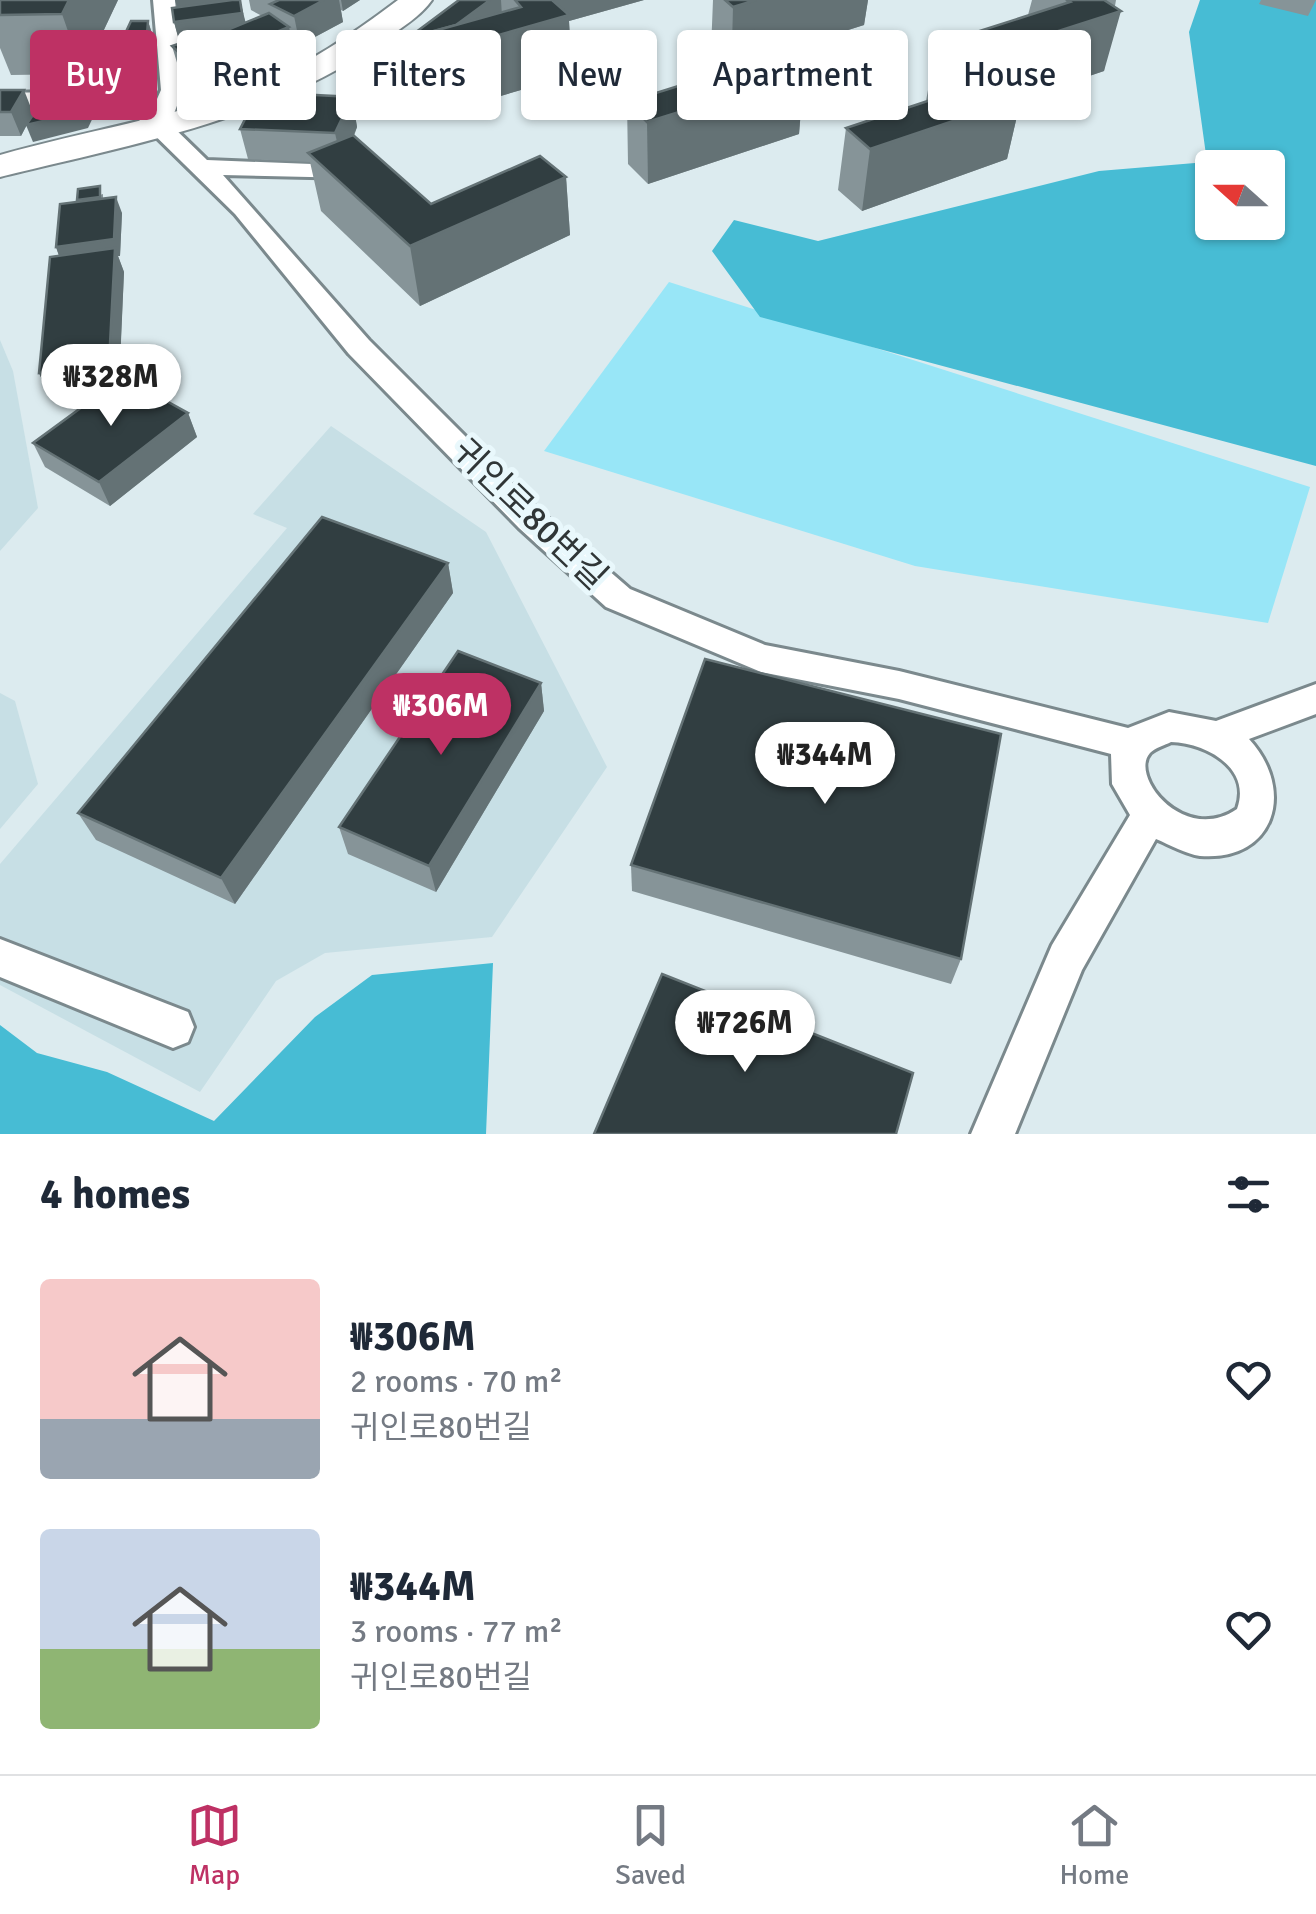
<!DOCTYPE html>
<meta charset="utf-8">
<style>
:root{--surface:#fff;--page:#f6f6f7;--text:#1f2937;--muted:#747a83;--line:#e0e1e3;--accent:#be3164}
body{margin:0;font-family:Signika,"Noto Sans KR",sans-serif;background:var(--page);color:var(--text);height:100vh;display:flex;flex-direction:column;font-size:38px;white-space:nowrap}
*{box-sizing:border-box;margin:0}
p{font-size:32px;color:var(--muted)}
.icon{flex:none;width:55px;height:55px;fill:none;stroke:currentColor;stroke-width:2;stroke-linecap:round;stroke-linejoin:round}
.map{position:relative;height:1134px;overflow:hidden}
.sheet{display:flex;flex-direction:column;background:var(--surface);flex:1}
.sheet>*{flex:none}
.hud{position:absolute;left:30px;top:30px;width:1258px;height:90px;display:flex;gap:20px}
.needle{width:65px;rotate:291deg}
.tools{position:absolute;left:1195px;top:150px;display:grid;gap:20px}
.tools a{display:grid;place-items:center;width:90px;height:90px;border-radius:10px;background:var(--surface);box-shadow:0 2px 8px #0004;font-size:50px}
.price{position:absolute;translate:-50% -85px;padding:0 22px;border-radius:35px;background:#fff;color:#222;font-size:32px;line-height:65px;filter:drop-shadow(0 2px 5px #0008)}
.price::after{content:'';position:absolute;left:50%;top:60px;width:30px;height:22px;margin-left:-15px;background:inherit;clip-path:polygon(0 0,100% 0,50% 100%)}
.price.current{background:var(--accent);color:#fff}
ul{padding:0;list-style:none}
li{display:flex;align-items:center;gap:30px;height:250px;padding:0 40px}
li span{display:grid;place-items:center;flex:none;width:280px;height:200px;border-radius:10px;color:#555}
li>.icon{margin-inline-start:auto}
span .icon{width:120px;height:120px;fill:#fffc;stroke-width:1}
li b{font-size:42px}
h2{display:flex;justify-content:space-between;align-items:center;height:120px;padding:0 40px;font-size:42px}
.chip{padding:0 35px;border-radius:10px;background:var(--surface);box-shadow:0 2px 8px #0004;font-size:35px;line-height:90px}
.chip.current{background:var(--accent);color:#fff}
.tab-bar{display:flex;justify-content:space-around;align-items:center;height:140px;border-top:2px solid var(--line);background:var(--surface);font-size:28px;color:var(--muted)}
.tab-bar a{display:grid;justify-items:center;gap:5px}
.tab-bar .current{color:var(--accent)}
.map>svg:first-child{display:block}
</style>
<div class="map">
<svg width="1316" height="1134" viewBox="0 0 1316 1134">
<rect width="100%" height="100%" fill="#dcebef"/>
<g fill="#c7dfe5">
<polygon points="0,340 13,371 38,508 0,551"/>
<polygon points="331,426 486,532 607,767 492,937 325,953 276,981 200,1092 0,985 0,864 287,528 253,514"/>
<polygon points="0,693 15,701 38,784 0,829"/>
</g>
<polygon fill="#98e6f7" points="669,282 1310,487 1268,623 915,566 544,451"/>
<g fill="#47bcd4" fill-rule="evenodd">
<path d="M 1200,0 L 1316,0 L 1316,466 L 760,317 L 712,251 L 734,220 L 818,241 L 1099,171 L 1207,162 L 1189,32 ZM 1212,168 L 1268,168 L 1268,222 L 1212,222 Z"/>
<polygon points="493,963 486,1134 0,1134 0,1025 37,1053 107,1072 214,1121 315,1017 372,975"/>
</g>
<g fill="none" stroke-linecap="round" stroke-linejoin="round">
<g stroke="#7b898d" stroke-width="6">
<g id="street">
<path d="M 153,0 L 175,0 L 183,90 L 170,124 L 207,160 L 363,166 L 366,171 L 363,176 L 354,178 L 223,175 L 369,340 L 541,512 L 630,589 L 765,645 L 899,671 L 1128,728 L 1169,712 L 1216,721 L 1316,684 L 1316,714 L 1249,739 C 1296,790 1275,862 1200,856 C 1186,854 1170,845 1156,839 L 1082,970 L 1015,1134 L 971,1134 L 1052,945 L 1130,815 L 1112,784 L 1111,754 L 899,699 L 761,672 L 606,607 L 519,528 L 349,354 L 235,214 L 133,114 L 109,105 L 0,107 L 0,93 L 112,91 L 153,108 L 161,90 ZM 1171,742 C 1206,743 1252,768 1237,809 C 1184,845 1129,776 1150,753 C 1155,748 1165,745 1171,742 Z"/>
<polygon points="0,939 188,1012 194,1027 188,1042 173,1048 0,977"/>
</g>
</g>
<g stroke="#7b898d" stroke-width="4">
<path id="secondary" d="M 398,0 L 432,0 C 421,16 401,28 386,39 C 273,120 133,144 0,177 L 0,155 C 84,131 171,118 253,87 C 306,66 353,34 398,0 Z"/>
</g>
<use href="#street" fill="#fff" fill-rule="evenodd"/>
<use href="#secondary" fill="#fff" fill-rule="evenodd"/>
</g>
<g fill="#869498">
<polygon points="0,0 118,0 83,74 11,75 0,48"/>
<polygon points="240,0 245,22 262,16 251,10 249,0 360,0 343,11 341,10 343,22 300,45 292,41 294,50 252,68 235,55 242,80 200,95 181,76 172,46 180,43 174,22 177,7"/>
<polygon points="459,0 644,0 569,21 572,75 419,120 404,102 395,42 412,37 412,35"/>
<polygon points="713,0 868,0 864,25 779,52 804,73 799,134 648,184 628,164 627,102 723,72 724,60 711,50"/>
<polygon points="1032,0 1116,0 1104,71 1021,99 1007,159 862,211 838,190 846,128 926,101 933,62 958,54 961,37 1028,15"/>
<polygon points="1261,0 1316,0 1308,16 1259,4"/>
<polygon points="148,21 153,37 149,89 111,91 106,75"/>
<polygon points="0,90 33,113 21,136 0,136"/>
<polygon points="352,97 357,127 354,136 431,204 566,177 570,235 420,306 321,211 310,162 248,159 240,129"/>
<polygon points="103,194 103,199 122,213 120,256 118,256 124,272 119,380 188,413 197,437 110,506 45,467 33,443 107,389 50,397 39,373 59,256 56,247 78,202"/>
<polygon points="448,563 453,593 235,904 96,840 78,813"/>
<polygon points="541,683 544,711 436,892 348,854 339,827"/>
<polygon points="631,865 961,959 951,984 632,891"/>
</g>
<g fill="#647275">
<polygon points="69,0 118,0 83,74 62,14"/>
<polygon points="175,0 240,0 247,28 227,30 230,45 182,52 174,22 181,21"/>
<polygon points="324,0 339,0 343,22 300,45 294,16"/>
<polygon points="341,0 360,0 343,11"/>
<polygon points="490,0 501,0 502,16 533,0 644,0 569,21 572,75 419,120 410,60"/>
<polygon points="756,0 868,0 864,25 749,61 732,45 733,7"/>
<polygon points="1121,11 1104,71 1021,99 1007,159 862,211 870,149 974,114 986,54"/>
<polygon points="148,21 153,37 149,89 144,73"/>
<polygon points="289,27 294,50 252,68 246,44"/>
<polygon points="234,50 242,80 200,95 192,65"/>
<polygon points="804,73 799,134 648,184 647,122"/>
<polygon points="24,90 33,113 21,136 11,112"/>
<polygon points="92,93 97,109 88,128 33,142 26,125"/>
<polygon points="352,97 357,127 342,164 335,133"/>
<polygon points="566,177 570,235 420,306 410,246"/>
<polygon points="116,197 122,213 120,256 118,256 124,272 119,387 50,397 39,373 62,264 56,247"/>
<polygon points="188,413 197,437 110,506 99,482"/>
<polygon points="448,563 453,593 235,904 221,878"/>
<polygon points="541,683 544,711 436,892 429,866"/>
</g>
<g fill="#313e41" stroke="#647275" stroke-width="2.5">
<polygon points="0,0 69,0 62,14 0,15"/>
<polygon points="232,0 240,0 242,13 174,22 172,8"/>
<polygon points="279,0 324,0 294,16 270,4"/>
<polygon points="459,0 490,0 456,25 415,36 412,35"/>
<polygon points="515,0 552,0 569,15 410,60 395,42 521,7"/>
<polygon points="725,0 756,0 733,7"/>
<polygon points="1066,0 1104,0 1121,11 986,54 961,37 1070,2"/>
<polygon points="269,13 289,27 246,44 227,30"/>
<polygon points="131,21 148,21 144,73 106,75"/>
<polygon points="754,30 804,73 647,122 627,102 752,63 725,39"/>
<polygon points="214,32 234,50 192,65 172,46"/>
<polygon points="961,53 1021,98 870,149 846,128 967,88 933,62"/>
<polygon points="0,90 24,90 11,112 0,112"/>
<polygon points="49,92 92,93 82,112 26,125"/>
<polygon points="259,92 352,97 335,133 240,129"/>
<polygon points="353,135 431,204 540,156 566,177 410,246 308,153"/>
<polygon points="100,186 100,197 77,200 78,189"/>
<polygon points="116,197 114,239 56,247 60,204"/>
<polygon points="115,248 109,363 39,373 50,257"/>
<polygon points="123,377 188,413 99,482 33,443"/>
<polygon points="322,517 448,563 221,878 78,813"/>
<polygon points="458,651 541,683 429,866 339,827"/>
<polygon points="705,659 1001,734 961,959 631,865"/>
<polygon points="662,974 913,1073 896,1134 594,1134"/>
</g>
<g text-anchor="middle" dominant-baseline="central" stroke-width="10" stroke-linejoin="round" paint-order="stroke">
<g font-size="35" fill="#303637" stroke="#e9f8fc">
<text transform="translate(530 514) rotate(44)">귀인로80번길</text>
</g>
</g>
</svg>
<div class="tools">
<a><svg class="needle" viewBox="-14 -14 28 28"><path d="M0-13l5 13h-10z" fill="#e53935"/><path d="M0 13l5-13h-10z" fill="#747a83"/></svg></a>
</div>
<b class="price" style="left:111px;top:429px">₩328M</b>
<b class="price current" style="left:441px;top:758px">₩306M</b>
<b class="price" style="left:825px;top:807px">₩344M</b>
<b class="price" style="left:745px;top:1075px">₩726M</b>
<div class="hud">
<a class="chip current">Buy</a>
<a class="chip">Rent</a>
<a class="chip">Filters</a>
<a class="chip">New</a>
<a class="chip">Apartment</a>
<a class="chip">House</a>
</div>
</div>
<section class="sheet">
<h2>4 homes<svg class="icon" aria-label="filters" viewBox="0 0 24 24"><path d="M4 7h16M4 17h16"/><circle cx="9" cy="7" r="2"/><circle cx="15" cy="17" r="2"/></svg></h2>
<ul>
<li><span style="background:linear-gradient(#f6c9c9 70%,#9aa5b1 0)"><svg class="icon" aria-label="home" viewBox="0 0 24 24"><path d="M3 11l9-7 9 7M6 9v11h12V9"/></svg></span><div><b>₩306M</b><p>2 rooms · 70 m²</p><p>귀인로80번길</p></div><svg class="icon" aria-label="heart" viewBox="0 0 24 24"><path d="M12 20l-8-8c-3-5 5-10 8-4 3-6 11-1 8 4z"/></svg></li>
<li><span style="background:linear-gradient(#c9d6e8 60%,#8fb573 0)"><svg class="icon" aria-label="home" viewBox="0 0 24 24"><path d="M3 11l9-7 9 7M6 9v11h12V9"/></svg></span><div><b>₩344M</b><p>3 rooms · 77 m²</p><p>귀인로80번길</p></div><svg class="icon" aria-label="heart" viewBox="0 0 24 24"><path d="M12 20l-8-8c-3-5 5-10 8-4 3-6 11-1 8 4z"/></svg></li>
</ul>
</section>
<nav class="tab-bar">
<a class="current"><svg class="icon" aria-label="map" viewBox="0 0 24 24"><path d="M3 6l6-2 6 2 6-2v14l-6 2-6-2-6 2zM9 4v14M15 6v14"/></svg>Map</a>
<a><svg class="icon" aria-label="saved" viewBox="0 0 24 24"><path d="M7 4h10v16l-5-4-5 4z"/></svg>Saved</a>
<a><svg class="icon" aria-label="home" viewBox="0 0 24 24"><path d="M3 11l9-7 9 7M6 9v11h12V9"/></svg>Home</a>
</nav>
